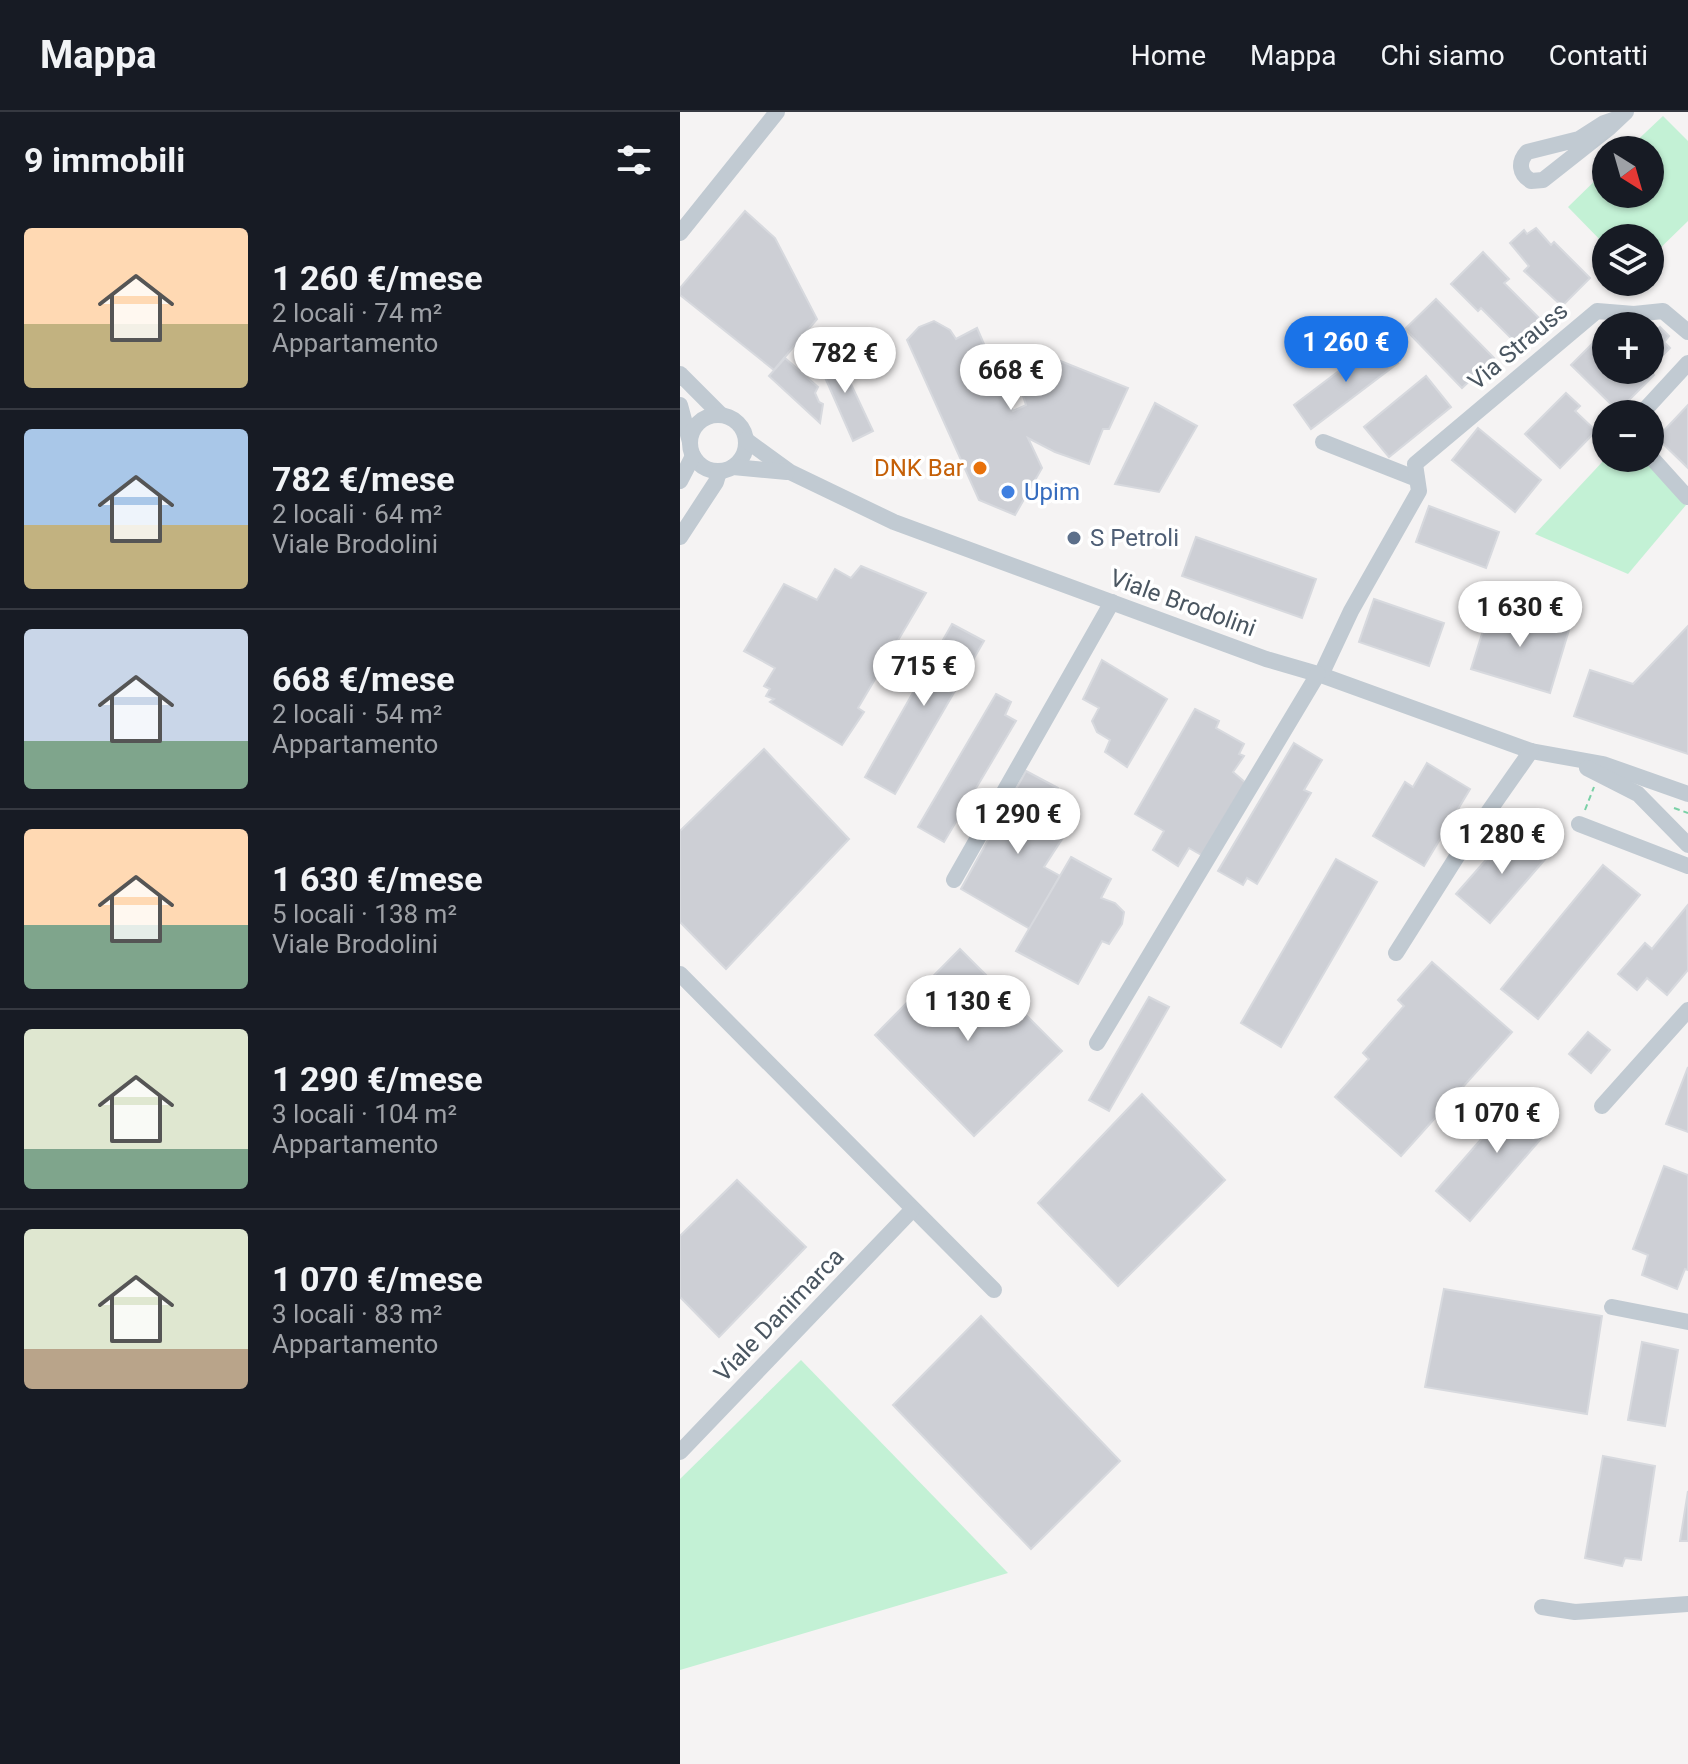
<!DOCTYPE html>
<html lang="it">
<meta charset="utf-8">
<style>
:root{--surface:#171b24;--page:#242831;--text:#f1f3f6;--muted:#9ea1a6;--line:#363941;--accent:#1a73e8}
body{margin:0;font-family:Roboto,sans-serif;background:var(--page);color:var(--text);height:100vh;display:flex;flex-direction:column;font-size:30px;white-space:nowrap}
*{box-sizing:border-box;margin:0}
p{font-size:26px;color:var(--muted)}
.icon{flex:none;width:44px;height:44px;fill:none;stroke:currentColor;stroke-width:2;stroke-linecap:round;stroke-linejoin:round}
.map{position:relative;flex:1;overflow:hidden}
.details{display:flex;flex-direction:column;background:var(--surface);width:680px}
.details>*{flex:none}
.needle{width:52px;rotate:143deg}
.tools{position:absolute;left:912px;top:24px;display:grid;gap:16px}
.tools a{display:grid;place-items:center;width:72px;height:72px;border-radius:50%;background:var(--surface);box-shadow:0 2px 6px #0004;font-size:40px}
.price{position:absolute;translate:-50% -68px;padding:0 18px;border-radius:28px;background:#fff;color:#222;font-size:26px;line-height:52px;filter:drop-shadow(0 2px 4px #0008)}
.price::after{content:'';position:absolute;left:50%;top:48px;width:24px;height:18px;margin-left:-12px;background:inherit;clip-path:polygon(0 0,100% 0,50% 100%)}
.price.on{background:var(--accent);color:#fff}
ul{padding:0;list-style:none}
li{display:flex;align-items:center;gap:24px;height:200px;padding:0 24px}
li+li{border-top:2px solid var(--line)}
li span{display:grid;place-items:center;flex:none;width:224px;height:160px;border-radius:8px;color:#555}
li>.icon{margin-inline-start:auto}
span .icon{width:96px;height:96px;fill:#fffc;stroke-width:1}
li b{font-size:34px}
h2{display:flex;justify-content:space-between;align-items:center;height:96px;padding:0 24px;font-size:34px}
header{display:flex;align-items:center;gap:48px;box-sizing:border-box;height:112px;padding:0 40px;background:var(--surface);border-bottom:2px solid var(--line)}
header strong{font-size:38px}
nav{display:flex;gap:44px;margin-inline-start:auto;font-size:28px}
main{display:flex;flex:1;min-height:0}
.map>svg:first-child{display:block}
</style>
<header>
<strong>Mappa</strong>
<nav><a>Home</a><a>Mappa</a><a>Chi siamo</a><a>Contatti</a></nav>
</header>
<main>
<section class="details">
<h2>9 immobili<svg class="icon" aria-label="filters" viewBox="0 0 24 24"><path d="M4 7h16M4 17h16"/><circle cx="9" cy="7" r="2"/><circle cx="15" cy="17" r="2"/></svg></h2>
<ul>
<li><span style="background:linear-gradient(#ffd9b3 60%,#c2b280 0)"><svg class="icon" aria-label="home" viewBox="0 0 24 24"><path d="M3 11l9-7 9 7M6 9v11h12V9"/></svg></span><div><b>1 260 €/mese</b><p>2 locali · 74 m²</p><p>Appartamento</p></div></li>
<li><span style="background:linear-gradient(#a9c7e8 60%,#c2b280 0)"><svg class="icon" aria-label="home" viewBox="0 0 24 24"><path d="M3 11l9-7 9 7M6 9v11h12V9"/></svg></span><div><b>782 €/mese</b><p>2 locali · 64 m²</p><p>Viale Brodolini</p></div></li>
<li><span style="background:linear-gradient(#c9d6e8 70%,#7fa58c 0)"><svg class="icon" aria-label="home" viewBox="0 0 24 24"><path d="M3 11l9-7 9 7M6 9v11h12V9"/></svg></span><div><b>668 €/mese</b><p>2 locali · 54 m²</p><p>Appartamento</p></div></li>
<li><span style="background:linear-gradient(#ffd9b3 60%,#7fa58c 0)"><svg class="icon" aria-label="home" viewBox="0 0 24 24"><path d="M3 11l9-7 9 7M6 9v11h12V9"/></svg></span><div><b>1 630 €/mese</b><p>5 locali · 138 m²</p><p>Viale Brodolini</p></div></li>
<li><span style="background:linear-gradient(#dfe7d0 75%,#7fa58c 0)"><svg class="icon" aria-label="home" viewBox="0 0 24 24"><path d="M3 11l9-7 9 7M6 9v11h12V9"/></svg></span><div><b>1 290 €/mese</b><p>3 locali · 104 m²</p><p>Appartamento</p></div></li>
<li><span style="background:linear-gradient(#dfe7d0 75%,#b9a48a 0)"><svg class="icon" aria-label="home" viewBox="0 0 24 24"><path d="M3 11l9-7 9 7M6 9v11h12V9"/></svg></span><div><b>1 070 €/mese</b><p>3 locali · 83 m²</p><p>Appartamento</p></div></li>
</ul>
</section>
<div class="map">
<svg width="1008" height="1652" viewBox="0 0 1008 1652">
<rect width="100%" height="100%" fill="#f5f3f3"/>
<g fill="#c3f1d5">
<polygon points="983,4 1008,29 1008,109 970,146 970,126 926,126 926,134 888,95 926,58 926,82 970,82 970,38 947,38"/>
<polygon points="926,346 964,346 1006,393 948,462 855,422"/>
<polygon points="121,1248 328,1461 0,1558 0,1367"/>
</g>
<g fill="#cdcfd5" stroke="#d7d9de" stroke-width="2">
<polygon points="65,99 95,126 137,207 94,258 0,183 0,176"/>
<polygon points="856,116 871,133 874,130 910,166 882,194 844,159 849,154 830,131 844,118 847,122"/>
<polygon points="803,140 829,167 824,171 863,210 839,234 801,196 798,199 771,172"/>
<polygon points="756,187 814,246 782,276 725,217"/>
<polygon points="254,209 270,218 276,227 297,216 333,299 346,293 337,266 356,245 378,248 448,276 429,317 423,317 409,352 375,340 348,326 362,356 335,403 299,388 227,228 239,215"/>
<polygon points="980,215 989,224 984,230 990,236 970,256 970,217 974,221"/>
<polygon points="926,218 926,258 969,258 974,263 938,299 891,253"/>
<polygon points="700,228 718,251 631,317 614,293"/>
<polygon points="155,238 193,319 173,329 136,245"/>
<polygon points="105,246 138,275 135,281 139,290 143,292 140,311 89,264"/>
<polygon points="746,264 771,295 709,345 684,315"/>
<polygon points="886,281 900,294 895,299 916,319 880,356 845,322"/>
<polygon points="475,291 517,314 479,380 435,372"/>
<polygon points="1008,293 1008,356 977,326"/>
<polygon points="798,316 861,368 835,400 772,348"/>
<polygon points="749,394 819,420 806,456 736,430"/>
<polygon points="516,425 636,467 622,506 502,464"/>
<polygon points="181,454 246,481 178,596 184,600 162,633 90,590 94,587 86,584 90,577 84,574 95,556 64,539 104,472 137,488 155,457 171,466"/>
<polygon points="694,487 764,511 749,554 679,530"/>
<polygon points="811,493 889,518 870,581 791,557"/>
<polygon points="272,512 304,529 215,682 185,665"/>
<polygon points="1008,514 1008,642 894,604 910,558 953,572"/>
<polygon points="422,548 487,587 447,655 425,640 430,628 417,620 412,609 419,596 403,587"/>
<polygon points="316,582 331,590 325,603 336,609 264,730 238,715"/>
<polygon points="515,597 539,609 536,616 564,632 559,642 564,644 553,660 567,672 523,744 509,736 498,754 473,738 484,719 455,702"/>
<polygon points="614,631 642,648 624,678 631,681 577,772 567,766 563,773 538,759"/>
<polygon points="84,637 169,727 46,857 0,810 0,719"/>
<polygon points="747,651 790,677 744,754 693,724 725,670 733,675"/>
<polygon points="346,659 378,676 360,711 384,724 364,755 380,764 350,817 281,777"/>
<polygon points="834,716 867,745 810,811 776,782"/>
<polygon points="391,745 431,767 421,786 435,791 444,800 442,812 429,832 422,829 398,872 336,839"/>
<polygon points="656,747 697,770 601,935 561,911"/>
<polygon points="923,753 960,783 858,907 821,877"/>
<polygon points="1007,794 1008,858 987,883 967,866 957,878 938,862 965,831 972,837"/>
<polygon points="280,837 382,939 294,1024 195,923"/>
<polygon points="752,850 832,920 721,1044 655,985 689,947 683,941 724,894 718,888"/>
<polygon points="469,885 489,895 429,999 409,988"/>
<polygon points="908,920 930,938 911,961 889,942"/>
<polygon points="1008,955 1008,1020 986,1012"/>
<polygon points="844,978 878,1007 790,1109 756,1079"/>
<polygon points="462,982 545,1068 438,1174 358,1091"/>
<polygon points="984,1054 1008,1063 1008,1158 1005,1157 997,1177 962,1163 968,1143 953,1137"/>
<polygon points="57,1068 126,1135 39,1225 0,1185 0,1124"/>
<polygon points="764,1177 922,1204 907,1302 745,1275"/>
<polygon points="301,1204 440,1349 351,1437 213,1293"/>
<polygon points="962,1230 998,1238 985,1314 948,1308"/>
<polygon points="923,1344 975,1354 961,1448 945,1446 942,1454 905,1446"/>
<polygon points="1008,1379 1008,1429 1000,1429"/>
</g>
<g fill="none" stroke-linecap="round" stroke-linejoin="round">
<g stroke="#7ad0a6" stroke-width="2" stroke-dasharray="6 4" stroke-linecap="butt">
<polyline points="994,696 1008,701"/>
<polyline points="905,698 914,675"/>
</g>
<g stroke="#c1cad2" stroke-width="16">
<path d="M 936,7 L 924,11 L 899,27 L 847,40 C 838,50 839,62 851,69 L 863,68 L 929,16 L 946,0"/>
<polyline points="0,121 97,0"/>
<polyline points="0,262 41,303"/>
<polyline points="0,293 10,330"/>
<polyline points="961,302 1008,251"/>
<circle cx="38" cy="331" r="28"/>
<polyline points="66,328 110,360 214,410 586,547 641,563 851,639 923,652 1008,682"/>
<polyline points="643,330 737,367"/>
<polyline points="970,344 1007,385"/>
<polyline points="53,355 107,360"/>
<polyline points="0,369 13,344"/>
<polyline points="0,425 36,370 39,360"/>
<polyline points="641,563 671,499 739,379 735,352 917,199 954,202 983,199 1008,220"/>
<polyline points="907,656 958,682 1008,733"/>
<polyline points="899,712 1008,754"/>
<polyline points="274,768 432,490"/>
<polyline points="716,841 776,746 851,639"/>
<polyline points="0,862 314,1178"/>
<polyline points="417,931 638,562"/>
<polyline points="922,994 1008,898"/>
<polyline points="932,1195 1008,1210"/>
<polyline points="0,1340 232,1098"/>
<polyline points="862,1495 895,1500 1008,1492"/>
</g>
</g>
<circle fill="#e8710a" stroke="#fff" stroke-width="3" cx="300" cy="356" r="8"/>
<circle fill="#3f7fe0" stroke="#fff" stroke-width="3" cx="328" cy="380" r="8"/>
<circle fill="#5c6f8a" stroke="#fff" stroke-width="3" cx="394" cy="426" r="8"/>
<g text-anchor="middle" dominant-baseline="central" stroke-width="7" stroke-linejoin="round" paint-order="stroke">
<g font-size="24" fill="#4a5661" stroke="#fff">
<text transform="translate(838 234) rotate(-40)">Via Strauss</text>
<text transform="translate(503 491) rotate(20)">Viale Brodolini</text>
<text transform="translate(99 1203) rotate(-46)">Viale Danimarca</text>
</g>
<g font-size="24" fill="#c56008" stroke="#fff" text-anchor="end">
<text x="284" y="356">DNK Bar</text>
</g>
<g font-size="24" fill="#366cbe" stroke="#fff" text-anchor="start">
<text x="344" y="380">Upim</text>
</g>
<g font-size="24" fill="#4e5e75" stroke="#fff" text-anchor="start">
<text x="410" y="426">S Petroli</text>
</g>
</g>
</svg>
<div class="tools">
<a><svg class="needle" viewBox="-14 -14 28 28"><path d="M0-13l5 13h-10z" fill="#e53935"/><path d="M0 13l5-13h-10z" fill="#9ea1a6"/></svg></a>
<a><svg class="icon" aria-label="layers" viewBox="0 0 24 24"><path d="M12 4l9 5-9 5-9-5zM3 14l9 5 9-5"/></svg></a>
<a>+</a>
<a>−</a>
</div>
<b class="price on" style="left:666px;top:272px">1 260 €</b>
<b class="price" style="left:165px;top:283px">782 €</b>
<b class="price" style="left:331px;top:300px">668 €</b>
<b class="price" style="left:840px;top:537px">1 630 €</b>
<b class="price" style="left:244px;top:596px">715 €</b>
<b class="price" style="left:338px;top:744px">1 290 €</b>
<b class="price" style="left:822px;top:764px">1 280 €</b>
<b class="price" style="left:288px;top:931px">1 130 €</b>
<b class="price" style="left:817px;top:1043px">1 070 €</b>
</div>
</main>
